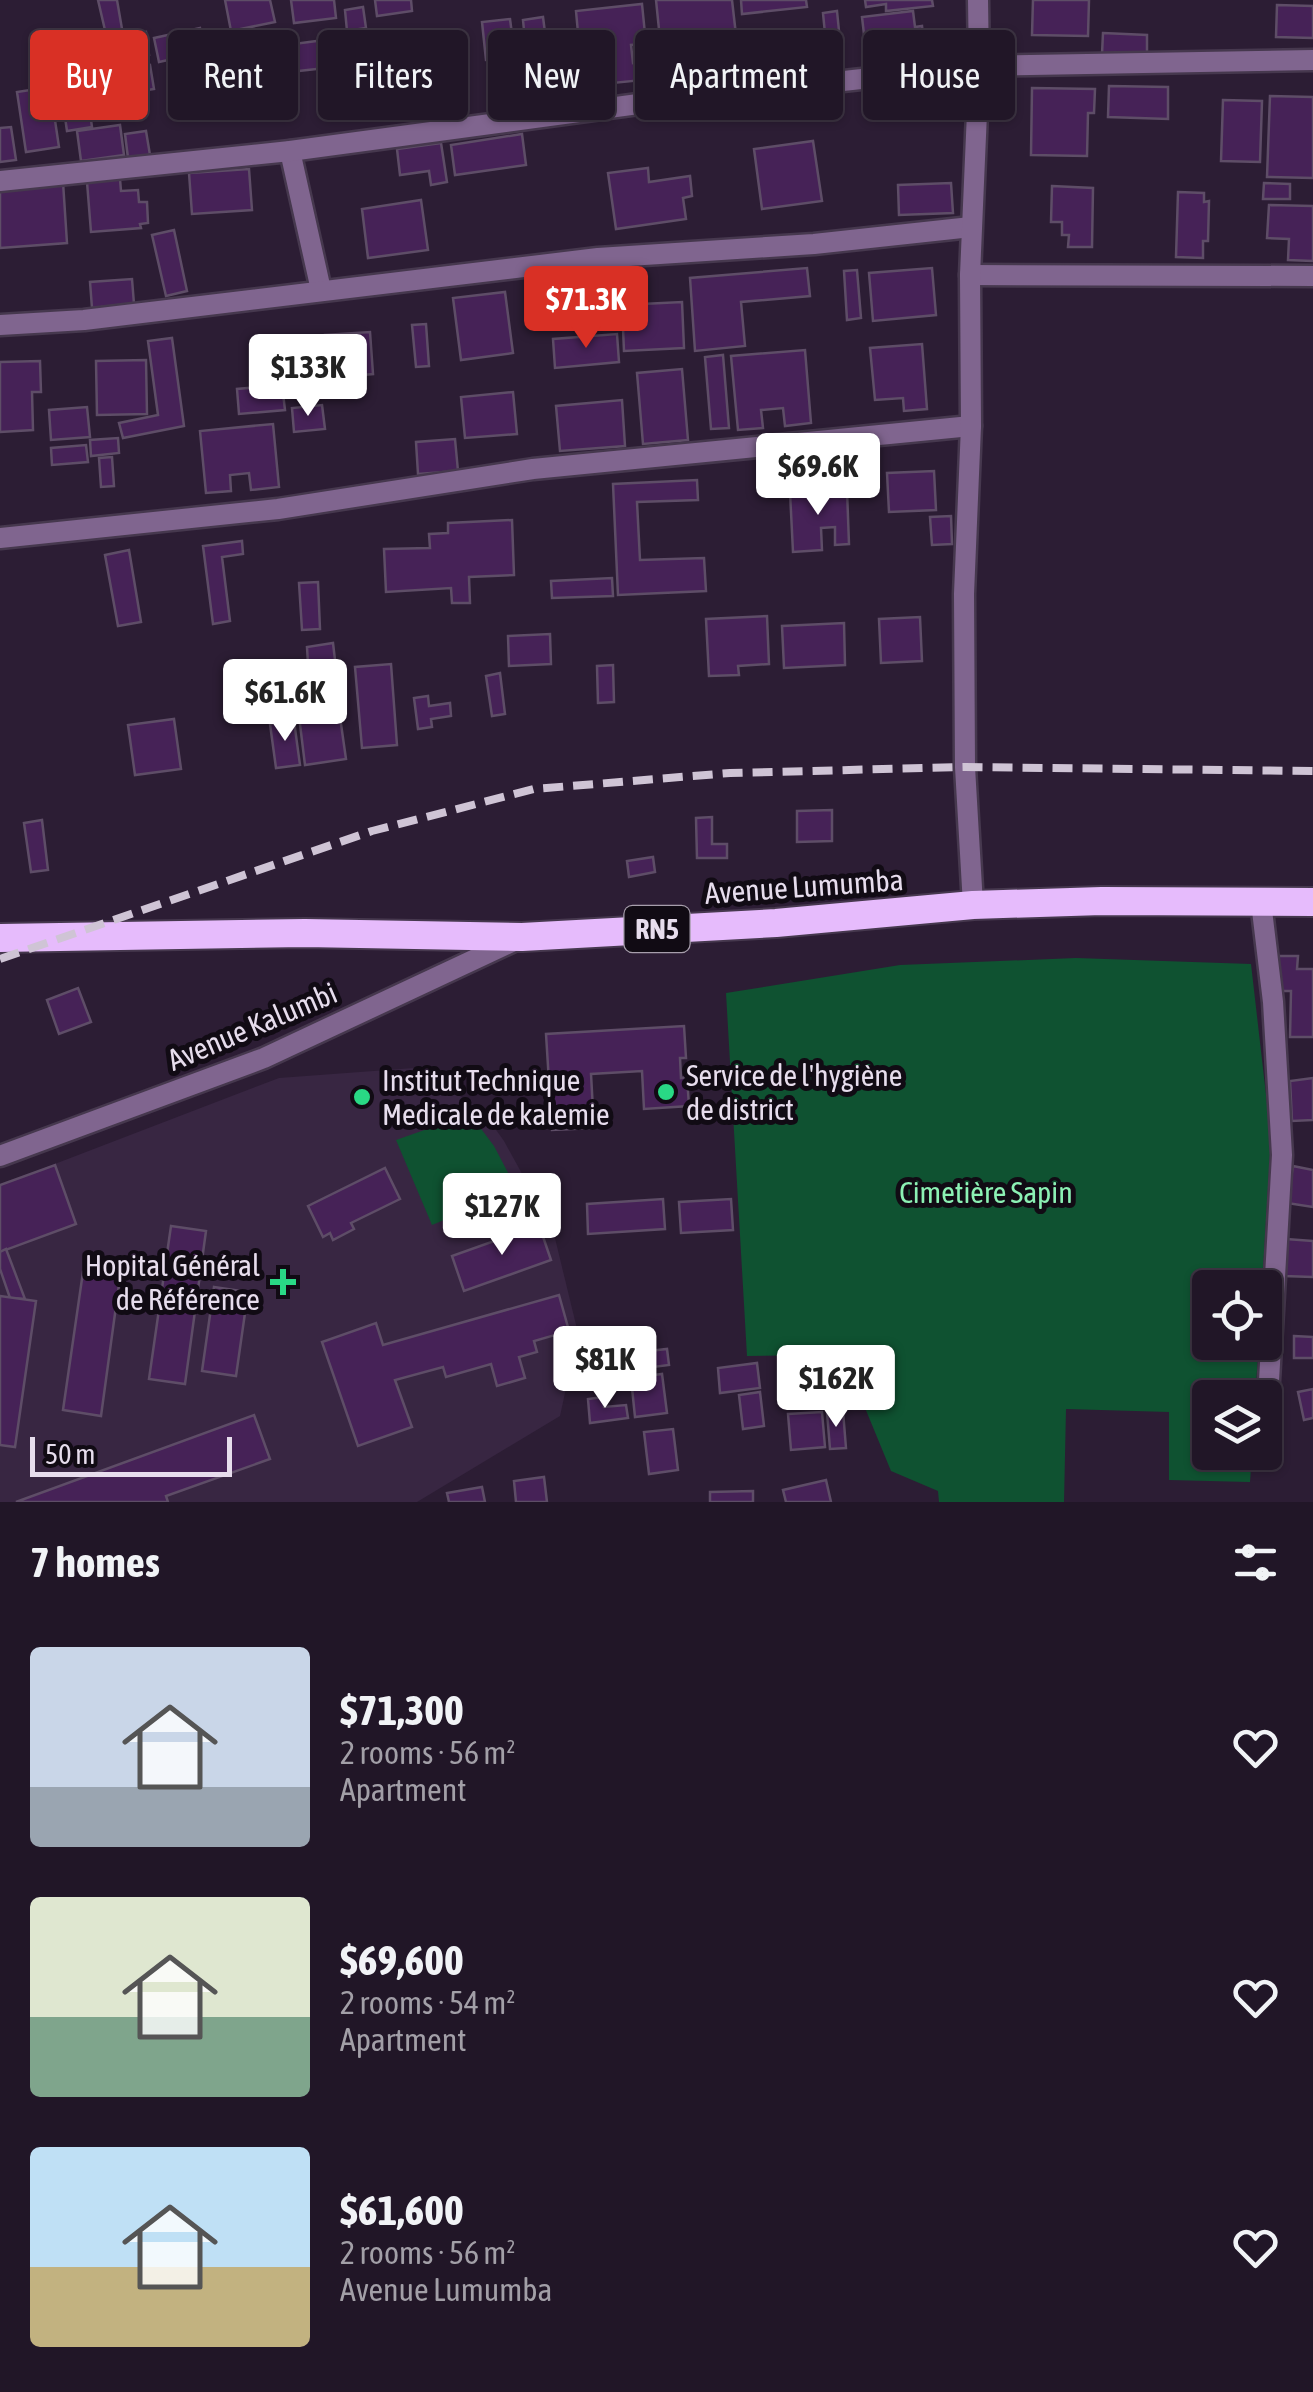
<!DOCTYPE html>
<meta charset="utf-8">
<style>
:root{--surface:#211627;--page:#291f2f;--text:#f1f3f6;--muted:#a29fa7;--line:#3e3544;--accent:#d93025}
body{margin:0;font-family:"Asap Condensed",sans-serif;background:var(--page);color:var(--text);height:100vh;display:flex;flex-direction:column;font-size:38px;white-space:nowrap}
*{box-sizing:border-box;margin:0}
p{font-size:32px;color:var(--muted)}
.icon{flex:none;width:55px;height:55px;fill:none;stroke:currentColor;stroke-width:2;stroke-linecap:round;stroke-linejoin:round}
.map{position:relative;height:1502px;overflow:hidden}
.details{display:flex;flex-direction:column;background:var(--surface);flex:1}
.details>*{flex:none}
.top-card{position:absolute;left:30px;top:30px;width:1255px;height:90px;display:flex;gap:20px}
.tools{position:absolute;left:1192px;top:1270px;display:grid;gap:20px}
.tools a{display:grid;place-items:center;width:90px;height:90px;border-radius:10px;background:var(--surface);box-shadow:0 2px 8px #0004,0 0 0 2px var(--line);font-size:50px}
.scale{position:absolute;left:30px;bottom:25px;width:202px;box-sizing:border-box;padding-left:10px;border:5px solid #e7dded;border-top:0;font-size:28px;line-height:35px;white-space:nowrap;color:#e7dded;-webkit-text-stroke:8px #110b14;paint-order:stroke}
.price{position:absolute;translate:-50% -85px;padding:0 22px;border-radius:10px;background:#fff;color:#222;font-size:32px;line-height:65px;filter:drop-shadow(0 2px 5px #0008)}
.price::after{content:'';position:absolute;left:50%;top:60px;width:30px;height:22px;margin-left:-15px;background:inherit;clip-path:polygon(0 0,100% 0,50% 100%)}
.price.active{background:var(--accent);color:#fff}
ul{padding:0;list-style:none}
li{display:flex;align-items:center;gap:30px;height:250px;padding:0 30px}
li span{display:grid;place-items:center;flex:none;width:280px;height:200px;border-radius:10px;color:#555}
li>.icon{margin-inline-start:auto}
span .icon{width:120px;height:120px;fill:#fffc;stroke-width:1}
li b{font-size:42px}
h2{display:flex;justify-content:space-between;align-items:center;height:120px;padding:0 30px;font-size:42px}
.tag{padding:0 35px;border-radius:10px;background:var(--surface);box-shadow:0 2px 8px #0004,0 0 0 2px var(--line);font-size:35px;line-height:90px}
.tag.active{background:var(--accent);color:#fff}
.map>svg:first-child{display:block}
</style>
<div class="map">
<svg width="1313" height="1502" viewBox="0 0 1313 1502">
<rect width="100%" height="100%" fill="#2c1d34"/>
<polygon fill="#382642" points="414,1068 481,1109 504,1141 553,1230 578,1333 560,1416 417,1502 0,1502 0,1185 279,1078"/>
<g fill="#0f5231">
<polygon points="1076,958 1251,964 1271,1138 1262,1287 1210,1288 1210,1342 1259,1343 1255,1397 1210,1398 1210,1452 1252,1453 1250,1482 1169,1480 1169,1412 1066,1409 1064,1502 939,1502 938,1491 891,1471 863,1403 823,1355 747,1356 726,993 900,965"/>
<polygon points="470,1114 494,1146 517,1190 432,1225 396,1140"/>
</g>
<g fill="#462257" stroke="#5e4d67" stroke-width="2.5">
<polygon points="98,0 117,0 126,52 111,56"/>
<polygon points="225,0 270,0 275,22 231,31"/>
<polygon points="291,0 334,0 336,18 294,23"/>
<polygon points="375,0 411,0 412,11 377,16"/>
<polygon points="656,0 732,0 736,35 717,37 717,30 700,32 701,42 661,49"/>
<polygon points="741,0 806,0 807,7 742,14"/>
<polygon points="865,0 932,0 933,6 886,11 886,4 866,7"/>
<polygon points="1033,0 1089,0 1088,36 1032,35"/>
<polygon points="642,4 646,44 631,45 633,63 641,62 643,80 613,83 612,73 582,76 576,11"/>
<polygon points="1277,5 1313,6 1313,38 1276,37"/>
<polygon points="363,7 366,28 347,31 345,10"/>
<polygon points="837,11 843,71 809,75 807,56 827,54 823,13"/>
<polygon points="913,11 915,27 922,26 926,63 868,69 862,17"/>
<polygon points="543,17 547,48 526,50 523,20"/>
<polygon points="510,19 515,57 486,60 482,22"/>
<polygon points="200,28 205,52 159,62 154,38"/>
<polygon points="146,32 149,55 135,57 131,34"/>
<polygon points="1103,33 1147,35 1147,55 1102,54"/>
<polygon points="332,39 335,67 289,72 286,45"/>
<polygon points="395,41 401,86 382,88 381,79 358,82 354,46"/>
<polygon points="89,44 93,68 34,78 30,53"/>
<polygon points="252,48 255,62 231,68 228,53"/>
<polygon points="760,48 763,80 744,82 740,50"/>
<polygon points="458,53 464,100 420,106 414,59"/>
<polygon points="567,61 571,99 558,100 553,64"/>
<polygon points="150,65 154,89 141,91 137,68"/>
<polygon points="84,72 92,127 67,131 59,76"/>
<polygon points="119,76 121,90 133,89 136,107 105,112 100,79"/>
<polygon points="905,83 954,83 954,108 904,108"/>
<polygon points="1109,86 1168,87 1168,119 1108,117"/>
<polygon points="50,87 59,147 26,152 17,92"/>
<polygon points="1032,88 1095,89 1094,113 1088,113 1087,156 1031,155"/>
<polygon points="1270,96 1313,97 1313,178 1267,177"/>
<polygon points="1223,100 1262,101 1260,162 1221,161"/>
<polygon points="120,125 124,155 81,161 77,131"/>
<polygon points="11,127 16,160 0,162 0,128"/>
<polygon points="146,131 150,155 128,158 125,134"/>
<polygon points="522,134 526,165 455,175 451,145"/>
<polygon points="813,141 822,201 762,209 754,149"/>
<polygon points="441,143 447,182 431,185 429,171 400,175 397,149"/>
<polygon points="648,168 649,182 690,176 692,196 683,198 686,219 616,229 608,173"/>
<polygon points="249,169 252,210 192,214 189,173"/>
<polygon points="120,179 121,191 138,190 139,202 147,202 148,223 140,224 141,228 91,232 87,182"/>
<polygon points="63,182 67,243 0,248 0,187"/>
<polygon points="951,183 953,213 899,215 898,185"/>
<polygon points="1264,183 1290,184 1290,199 1263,199"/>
<polygon points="1052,186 1093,188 1092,247 1068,247 1069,235 1062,235 1062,222 1051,222"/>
<polygon points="1178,192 1204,193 1204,202 1209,201 1208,241 1203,241 1203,258 1176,257"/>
<polygon points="421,200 428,250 368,258 362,209"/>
<polygon points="1269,205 1313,206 1313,261 1288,260 1289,239 1267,238"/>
<polygon points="174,230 187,291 166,296 152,235"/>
<polygon points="807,268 810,296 741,302 745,346 695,351 690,278"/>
<polygon points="932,268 936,315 873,321 869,273"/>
<polygon points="857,270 861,318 847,320 844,271"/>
<polygon points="132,279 134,304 92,308 90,282"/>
<polygon points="505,292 513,353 461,360 453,298"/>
<polygon points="682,302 684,348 624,351 622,305"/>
<polygon points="426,324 429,366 416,367 412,325"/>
<polygon points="370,332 373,374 329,378 325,335"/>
<polygon points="617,334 619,362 555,368 553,339"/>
<polygon points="172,338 184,426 123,438 119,423 158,415 148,341"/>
<polygon points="922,344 927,409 904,411 903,398 875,400 870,348"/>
<polygon points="805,350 811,423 785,426 783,408 761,410 763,428 738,430 731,356"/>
<polygon points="723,355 729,428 711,429 705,357"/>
<polygon points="146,360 147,414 97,415 96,361"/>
<polygon points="40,361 41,392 32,392 33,430 0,432 0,362"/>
<polygon points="682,369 688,440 643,444 637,373"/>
<polygon points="282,385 285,410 239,414 237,389"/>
<polygon points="513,392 517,434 465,438 461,397"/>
<polygon points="622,400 625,446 560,451 556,406"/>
<polygon points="322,405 325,429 294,432 292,408"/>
<polygon points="87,407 90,437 51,440 49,410"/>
<polygon points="273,424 279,487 251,490 249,473 230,475 231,491 206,493 200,431"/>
<polygon points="118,438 119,453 91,456 90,440"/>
<polygon points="455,439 458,471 418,474 416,442"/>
<polygon points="86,445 88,462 52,465 51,448"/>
<polygon points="112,457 114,486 101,487 99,458"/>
<polygon points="934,471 936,510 889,512 887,473"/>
<polygon points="697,480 698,500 637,502 640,560 704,558 706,591 618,595 613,484"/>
<polygon points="847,490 849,544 835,545 835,527 821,528 822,550 793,552 790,492"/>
<polygon points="951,516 952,544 932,545 930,517"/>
<polygon points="512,520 514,575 469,577 470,603 452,603 451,588 386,592 384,549 430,548 429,534 448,533 448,523"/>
<polygon points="242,541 243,554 222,557 230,621 213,624 203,546"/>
<polygon points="129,550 141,622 118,626 105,555"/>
<polygon points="612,578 613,596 552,598 551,581"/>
<polygon points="318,582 320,629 302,630 299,583"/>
<polygon points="767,616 769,664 738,666 739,675 709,676 706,619"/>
<polygon points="920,617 922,661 881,663 879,619"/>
<polygon points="844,623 845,665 784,668 782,626"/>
<polygon points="550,634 551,664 509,666 508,636"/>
<polygon points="333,643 335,660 308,664 307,647"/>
<polygon points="391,664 397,745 362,748 355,667"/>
<polygon points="325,665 329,698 282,705 277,671"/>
<polygon points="613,665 614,702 598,703 597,666"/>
<polygon points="500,673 505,714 492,716 486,676"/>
<polygon points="428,696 429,706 450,703 451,716 431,719 432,727 418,729 414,698"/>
<polygon points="338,703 346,759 305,765 298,708"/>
<polygon points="174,719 181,769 135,775 128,725"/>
<polygon points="294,721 300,765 276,768 270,724"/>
<polygon points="832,810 832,841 797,842 797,811"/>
<polygon points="712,817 712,844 727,844 727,858 697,858 696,818"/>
<polygon points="42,820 48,870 31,872 24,823"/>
<polygon points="653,857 655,872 629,877 627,861"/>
<polygon points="1277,956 1298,956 1297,969 1313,969 1313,1037 1290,1037 1291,991 1277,991"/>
<polygon points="78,988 91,1022 59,1034 47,1000"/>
<polygon points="684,1026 686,1058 680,1058 681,1078 687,1077 689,1106 644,1109 642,1071 591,1074 594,1128 552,1130 546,1034"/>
<polygon points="1313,1078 1313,1120 1292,1121 1290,1081"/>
<polygon points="55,1165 76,1224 0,1252 0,1185"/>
<polygon points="1293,1166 1313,1170 1313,1207 1287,1203"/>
<polygon points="385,1168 400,1199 351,1223 354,1229 333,1240 330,1233 323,1237 308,1206"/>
<polygon points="663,1199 665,1229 588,1234 587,1204"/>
<polygon points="731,1199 733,1230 681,1233 679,1202"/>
<polygon points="539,1225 551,1260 464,1291 452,1256"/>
<polygon points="171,1226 206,1231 185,1384 149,1379"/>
<polygon points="1286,1239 1313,1241 1313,1277 1284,1276"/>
<polygon points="6,1249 25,1299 10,1298 0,1269 0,1252"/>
<polygon points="83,1272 120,1277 101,1416 63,1410"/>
<polygon points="214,1287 248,1292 236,1376 202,1371"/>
<polygon points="559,1295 569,1331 534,1341 537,1352 519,1357 525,1378 497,1386 491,1364 446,1377 443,1367 395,1380 412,1427 358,1446 322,1342 376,1323 383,1345"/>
<polygon points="0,1296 36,1301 15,1447 0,1445"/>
<polygon points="1294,1336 1313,1337 1313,1358 1294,1358"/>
<polygon points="667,1349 669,1365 605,1373 604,1356"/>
<polygon points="757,1363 760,1388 720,1393 718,1368"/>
<polygon points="662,1374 667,1413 635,1417 631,1378"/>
<polygon points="1313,1389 1313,1418 1304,1420 1298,1392"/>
<polygon points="760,1392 764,1426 743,1429 739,1395"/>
<polygon points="603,1397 604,1407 626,1405 628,1418 590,1423 588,1399"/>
<polygon points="843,1411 846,1448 830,1449 827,1412"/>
<polygon points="822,1412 825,1447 791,1450 788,1414"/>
<polygon points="254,1415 270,1459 166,1496 168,1502 16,1502"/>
<polygon points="673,1429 678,1470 649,1474 644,1432"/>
<polygon points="544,1477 547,1502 516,1502 514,1481"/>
<polygon points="826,1480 831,1502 786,1502 783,1490"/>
<polygon points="482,1487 485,1502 449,1502 447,1493"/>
<polygon points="753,1491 753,1502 710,1502 710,1492"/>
</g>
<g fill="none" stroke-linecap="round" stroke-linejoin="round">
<g stroke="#46384e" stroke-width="25">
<g id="minor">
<polyline points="290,151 321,290"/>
<polyline points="0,181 290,151 653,102 979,66 1313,60"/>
<polyline points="970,275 1313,276"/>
<polyline points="0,325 84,320 598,258 814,244 971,227"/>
<polyline points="0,538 278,509 533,469 971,426"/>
<polyline points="1261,902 1273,1002 1282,1155 1265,1450"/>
<polyline points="0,1156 264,1058 516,940"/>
</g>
</g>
<g stroke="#46384e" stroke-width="25">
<polyline id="tertiary" points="973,905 965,767 964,594 971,426 970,275 979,66 978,0"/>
</g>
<g stroke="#46384e" stroke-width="32">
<polyline id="trunk" points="0,938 305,933 522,937 776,923 973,905 1102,901 1313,902"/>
</g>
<use href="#minor" stroke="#80658f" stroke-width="20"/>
<use href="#tertiary" stroke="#80658f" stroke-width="20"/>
<use href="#trunk" stroke="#e6bbfc" stroke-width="28"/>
<polyline stroke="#cfc4d5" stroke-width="8" stroke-dasharray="20 10" stroke-linecap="butt" points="0,959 372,831 534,789 730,773 965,767 1313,771"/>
</g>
<g fill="#29d885" stroke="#110b14" stroke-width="4">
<circle cx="666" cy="1092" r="10"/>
<circle cx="362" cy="1097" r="10"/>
<path d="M278 1267h10v10h10v10h-10v10h-10v-10h-10v-10h10z"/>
</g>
<g text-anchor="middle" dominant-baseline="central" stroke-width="10" stroke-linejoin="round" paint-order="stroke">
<rect fill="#110b14" stroke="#a79eac" stroke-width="2.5" x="624.5" y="906" width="65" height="46" rx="8"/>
<g font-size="28" font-weight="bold" fill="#e7dded">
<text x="657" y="929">RN5</text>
</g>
<g font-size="30" fill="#e7dded" stroke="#110b14">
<text transform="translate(804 886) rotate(-4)">Avenue Lumumba</text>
<text transform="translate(252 1026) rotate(-23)">Avenue Kalumbi</text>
</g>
<g font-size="30" fill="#e7dded" stroke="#110b14" text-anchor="start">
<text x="686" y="1075">Service de l'hygiène<tspan x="686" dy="34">de district</tspan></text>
<text x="382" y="1080">Institut Technique<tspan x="382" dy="34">Medicale de kalemie</tspan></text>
<text x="260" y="1265" text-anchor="end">Hopital Général<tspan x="260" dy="34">de Référence</tspan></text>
</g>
<g font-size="30" fill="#8cf1b4" stroke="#110b14">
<text x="986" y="1192">Cimetière Sapin</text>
</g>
</g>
</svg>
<div class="tools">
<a><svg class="icon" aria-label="locate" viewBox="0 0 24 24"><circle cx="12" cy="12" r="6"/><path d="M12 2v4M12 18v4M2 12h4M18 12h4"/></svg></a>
<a><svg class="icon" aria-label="layers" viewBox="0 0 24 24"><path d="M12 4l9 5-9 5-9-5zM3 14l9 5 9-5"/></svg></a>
</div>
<div class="scale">50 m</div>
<b class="price active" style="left:586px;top:351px">$71.3K</b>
<b class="price" style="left:308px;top:419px">$133K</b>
<b class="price" style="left:818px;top:518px">$69.6K</b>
<b class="price" style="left:285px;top:744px">$61.6K</b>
<b class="price" style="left:502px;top:1258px">$127K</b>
<b class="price" style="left:605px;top:1411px">$81K</b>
<b class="price" style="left:836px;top:1430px">$162K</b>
<div class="top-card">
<a class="tag active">Buy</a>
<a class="tag">Rent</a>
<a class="tag">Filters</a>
<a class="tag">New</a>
<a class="tag">Apartment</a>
<a class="tag">House</a>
</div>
</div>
<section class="details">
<h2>7 homes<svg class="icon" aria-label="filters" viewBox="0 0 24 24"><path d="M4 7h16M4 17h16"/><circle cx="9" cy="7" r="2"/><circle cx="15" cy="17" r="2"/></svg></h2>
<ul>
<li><span style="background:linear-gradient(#c9d6e8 70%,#9aa5b1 0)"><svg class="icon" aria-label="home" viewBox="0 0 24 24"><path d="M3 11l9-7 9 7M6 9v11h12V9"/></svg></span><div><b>$71,300</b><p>2 rooms · 56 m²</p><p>Apartment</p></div><svg class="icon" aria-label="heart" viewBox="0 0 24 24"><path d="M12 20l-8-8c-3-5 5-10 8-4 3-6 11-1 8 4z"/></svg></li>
<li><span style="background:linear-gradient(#dfe7d0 60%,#7fa58c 0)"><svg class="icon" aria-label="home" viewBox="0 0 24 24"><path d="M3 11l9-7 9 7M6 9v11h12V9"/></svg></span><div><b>$69,600</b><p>2 rooms · 54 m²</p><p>Apartment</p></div><svg class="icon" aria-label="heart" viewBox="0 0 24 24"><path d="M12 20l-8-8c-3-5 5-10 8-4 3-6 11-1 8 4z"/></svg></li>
<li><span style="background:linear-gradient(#bfe0f5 60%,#c2b280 0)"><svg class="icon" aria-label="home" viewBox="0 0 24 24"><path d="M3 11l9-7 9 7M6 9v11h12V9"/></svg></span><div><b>$61,600</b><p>2 rooms · 56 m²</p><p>Avenue Lumumba</p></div><svg class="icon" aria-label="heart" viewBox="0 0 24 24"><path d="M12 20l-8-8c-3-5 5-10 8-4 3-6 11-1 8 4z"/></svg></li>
</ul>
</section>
